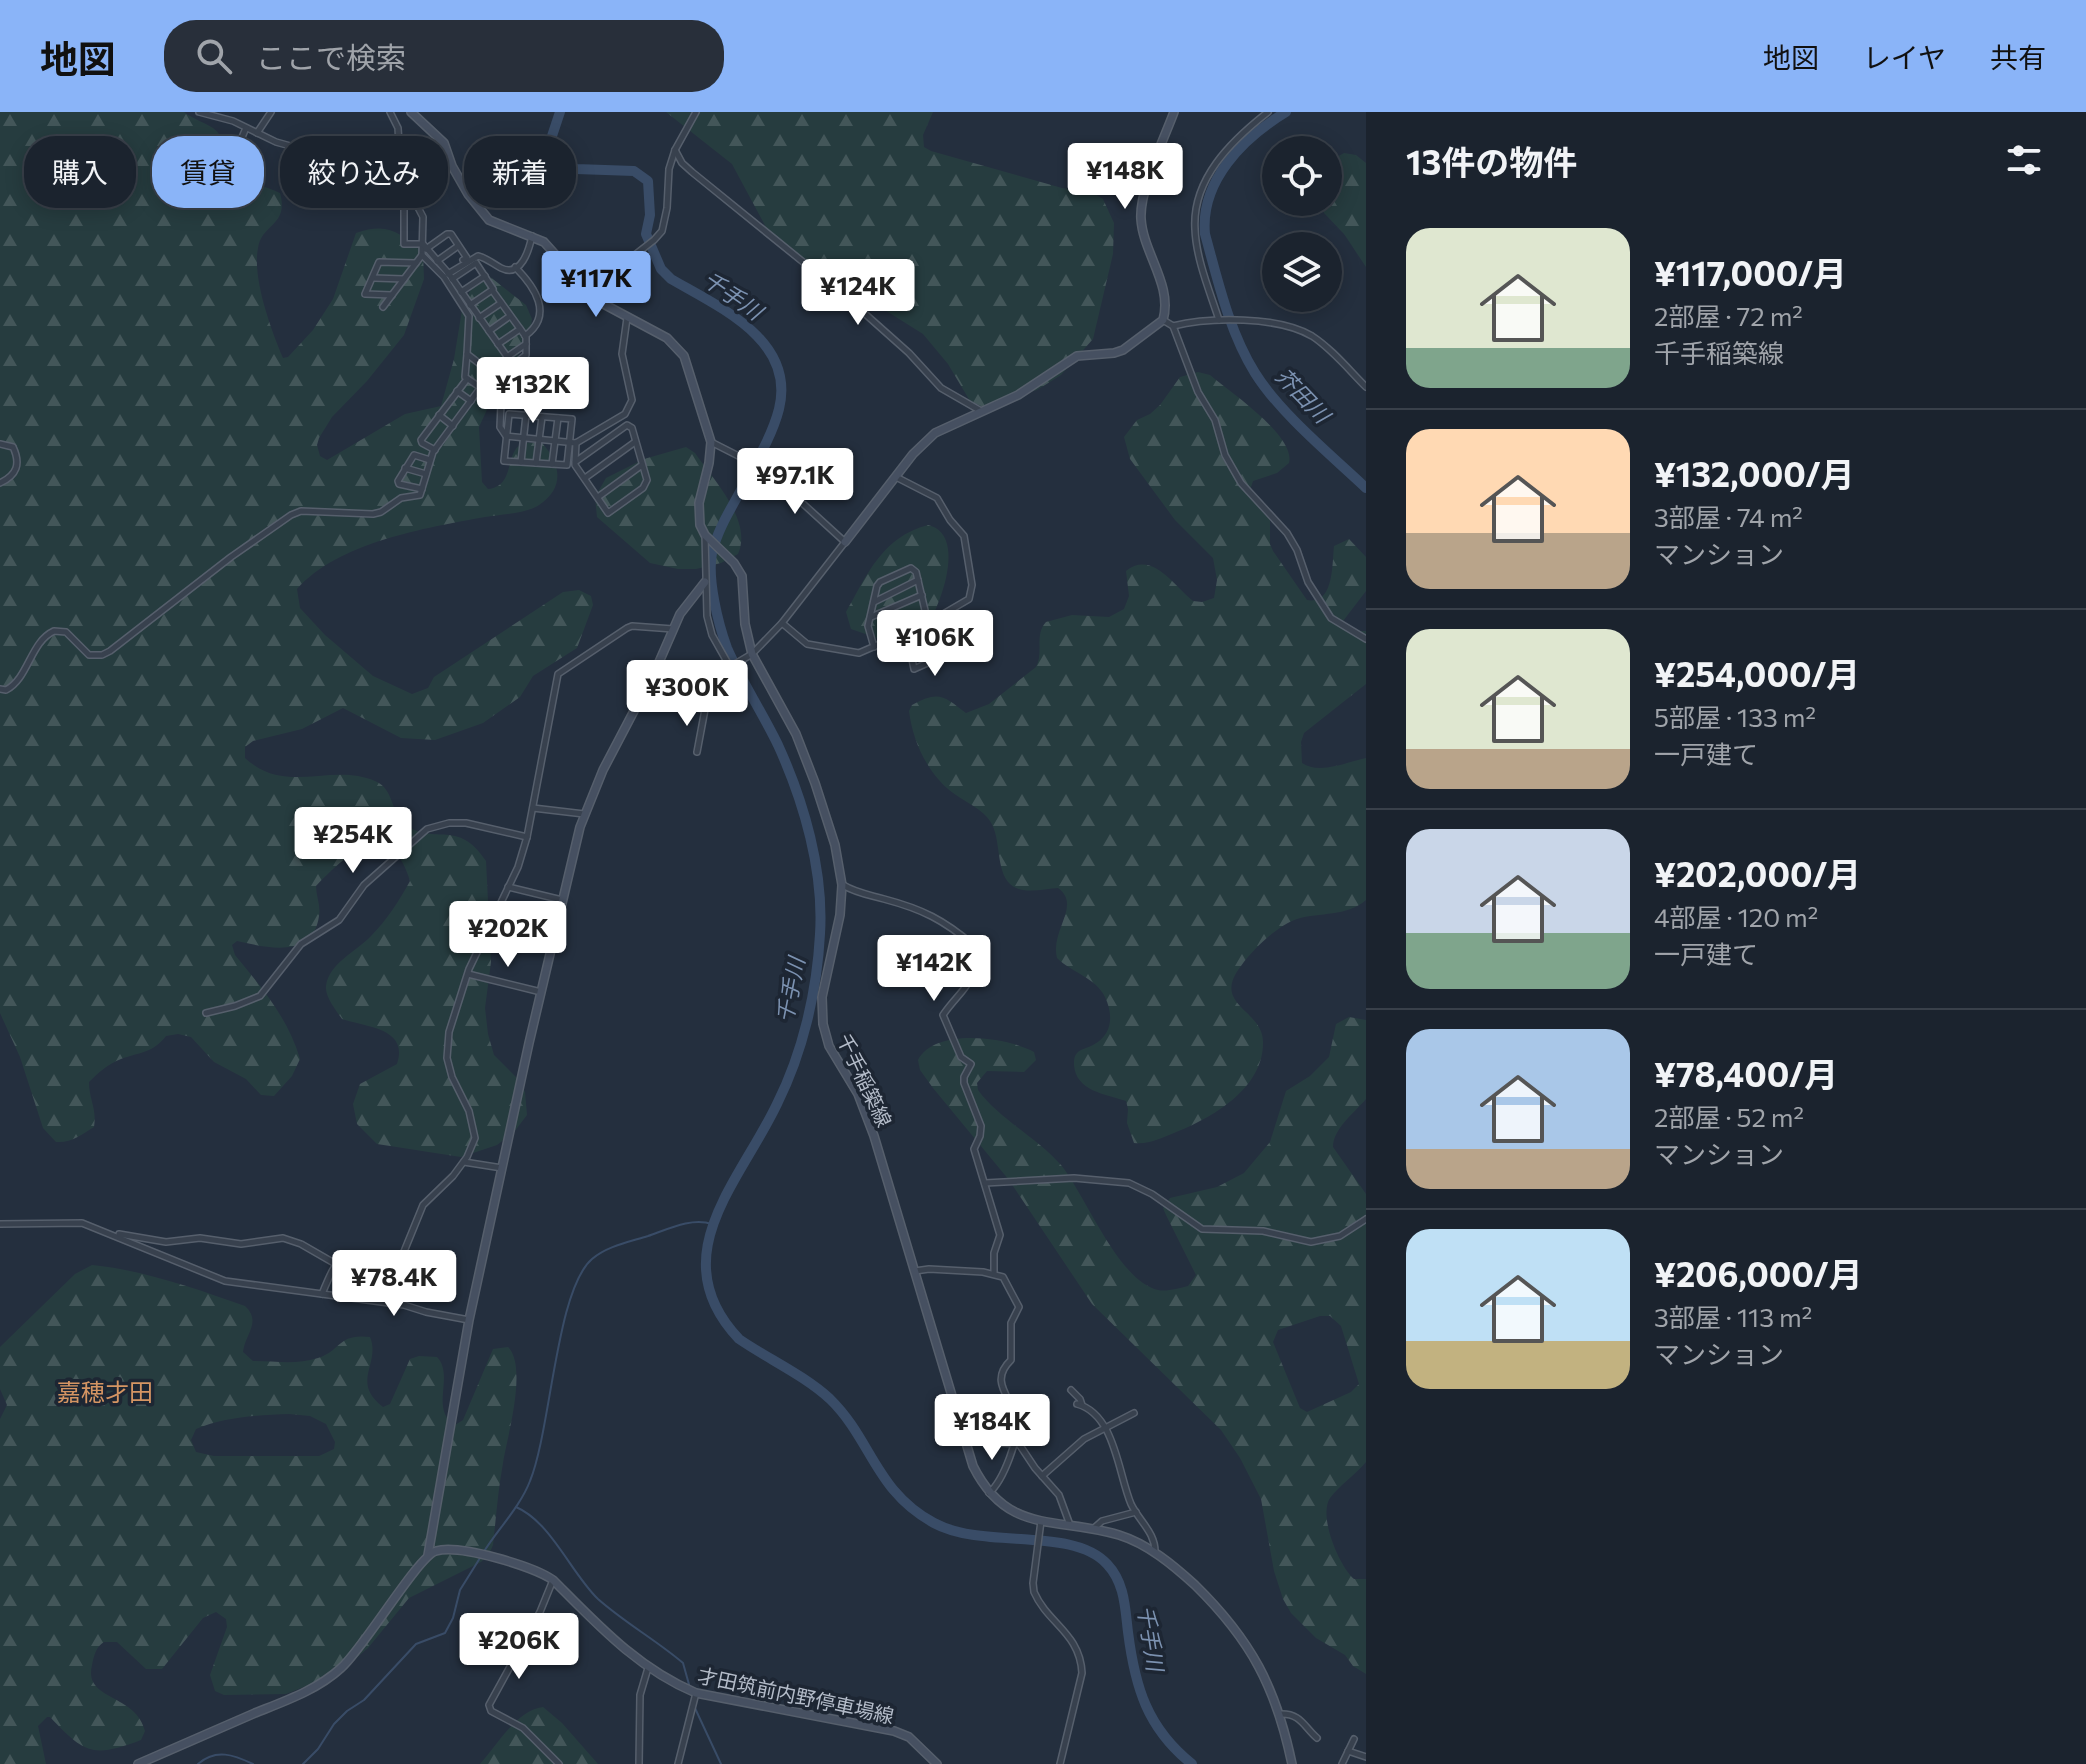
<!DOCTYPE html>
<html lang="ja">
<meta charset="utf-8">
<style>
:root{--surface:#1b232e;--page:#282f3a;--text:#f1f3f6;--muted:#a0a4aa;--line:#39404a;--accent:#8ab4f8}
body{margin:0;font-family:Commissioner,"Noto Sans JP",sans-serif;background:var(--page);color:var(--text);height:100vh;display:flex;flex-direction:column;font-size:30px;white-space:nowrap}
*{box-sizing:border-box;margin:0}
p{font-size:26px;color:var(--muted)}
.icon{flex:none;width:44px;height:44px;fill:none;stroke:currentColor;stroke-width:2;stroke-linecap:round;stroke-linejoin:round}
.map{position:relative;flex:1;overflow:hidden}
.details{display:flex;flex-direction:column;background:var(--surface);width:720px}
.details>*{flex:none}
.guide{position:absolute;left:24px;top:24px;width:760px;height:72px;display:flex;gap:16px}
.tools{position:absolute;left:1262px;top:24px;display:grid;gap:16px}
.tools a{display:grid;place-items:center;width:80px;height:80px;border-radius:50%;background:var(--surface);box-shadow:0 4px 20px #0003,0 0 0 2px var(--line);font-size:40px}
.price{position:absolute;translate:-50% -68px;padding:0 18px;border-radius:8px;background:#fff;color:#222;font-size:26px;line-height:52px;filter:drop-shadow(0 2px 4px #0008)}
.price::after{content:'';position:absolute;left:50%;top:48px;width:24px;height:18px;margin-left:-12px;background:inherit;clip-path:polygon(0 0,100% 0,50% 100%)}
.price.on{background:var(--accent);color:#111}
ul{padding:0;list-style:none}
li{display:flex;align-items:center;gap:24px;height:200px;padding:0 40px}
li+li{border-top:2px solid var(--line)}
li span{display:grid;place-items:center;flex:none;width:224px;height:160px;border-radius:24px;color:#555}
li>.icon{margin-inline-start:auto}
span .icon{width:96px;height:96px;fill:#fffc;stroke-width:1}
li b{font-size:34px}
h2{display:flex;justify-content:space-between;align-items:center;height:96px;padding:0 40px;font-size:34px}
.chip{padding:0 28px;border-radius:32px;background:var(--surface);box-shadow:0 4px 20px #0003,0 0 0 2px var(--line);font-size:28px;line-height:72px}
.chip.on{background:var(--accent);color:#111}
header{display:flex;align-items:center;gap:48px;box-sizing:border-box;height:112px;padding:0 40px;background:var(--accent);color:#111}
header strong{font-size:38px}
nav{display:flex;gap:44px;margin-inline-start:auto;font-size:28px}
.search{width:560px;height:72px;background:var(--page);display:flex;align-items:center;gap:20px;box-sizing:border-box;padding:0 28px;border-radius:32px;color:var(--muted);font-size:30px}
main{display:flex;flex:1;min-height:0}
.map>svg:first-child{display:block}
</style>
<header>
<strong>地図</strong>
<div class="search"><svg class="icon" aria-label="search" viewBox="0 0 24 24"><circle cx="10" cy="10" r="6"/><path d="M15 15l6 6"/></svg>ここで検索</div>
<nav><a>地図</a><a>レイヤ</a><a>共有</a></nav>
</header>
<main>
<div class="map">
<svg width="1366" height="1652" viewBox="0 0 1366 1652">
<defs>
<pattern id="forest-firs" width="22" height="20" patternUnits="userSpaceOnUse" patternTransform="scale(2)"><rect width="22" height="20" fill="#263c3f"/><path d="M5 1l3.5 6h-7zM16 11l3.5 6h-7z" fill="#435659"/></pattern>
</defs>
<rect width="100%" height="100%" fill="#242f3e"/>
<g fill="url(#forest-firs)" fill-rule="evenodd">
<path d="M 0,0 L 184,0 C 193,7 204,10 213,16 C 225,25 225,38 231,50 C 241,68 262,73 280,81 C 289,114 262,111 258,136 C 252,166 271,218 283,246 L 288,245 L 313,218 L 333,187 L 356,121 C 388,110 399,120 423,141 L 424,167 L 404,223 L 367,269 L 332,305 L 319,326 L 317,333 L 320,344 L 327,348 L 405,302 L 441,294 L 454,247 L 462,198 L 475,167 L 489,164 L 526,193 L 532,207 L 529,228 L 502,265 L 479,315 L 482,370 L 488,377 C 516,374 504,340 522,332 C 527,330 537,331 542,331 C 561,352 565,376 539,393 C 526,402 500,402 485,405 C 425,416 339,430 297,477 L 300,496 L 325,523 L 373,564 L 412,582 L 428,576 L 434,565 L 563,480 L 579,478 L 591,484 L 593,493 L 577,536 L 533,564 L 520,585 L 483,611 L 435,628 L 401,626 L 343,596 L 302,617 L 253,629 L 245,635 L 245,646 C 286,684 331,650 375,669 C 395,677 390,702 406,713 C 435,734 458,706 486,749 L 491,850 L 485,896 L 488,922 L 494,943 L 517,966 L 525,980 L 527,1003 L 514,1020 L 497,1033 L 461,1045 L 377,1032 L 357,1012 L 353,992 L 360,972 L 397,952 C 409,916 366,915 342,907 C 336,898 325,885 326,874 C 329,851 356,840 371,824 C 387,808 399,789 410,769 C 390,702 347,742 316,774 C 316,784 321,794 319,804 C 313,847 268,836 237,829 L 232,833 L 235,843 C 262,876 288,906 300,947 L 292,964 L 274,984 L 261,983 L 246,967 L 214,950 L 191,925 L 178,922 L 166,924 C 153,941 140,940 121,947 C 108,952 98,961 89,970 C 89,988 97,996 94,1015 C 81,1023 72,1031 56,1030 L 43,1016 L 20,945 L 0,901 Z"/>
<polygon points="666,0 933,0 923,23 924,35 931,39 1062,76 1093,81 1103,87 1114,111 1113,142 1093,227 1061,263 1037,278 983,295 970,289 948,252 923,222 880,195 812,160 768,119 732,52"/>
<polygon points="1344,41 1356,43 1366,51 1366,155 1344,122 1324,101 1319,90 1328,90 1328,50"/>
<path d="M 1198,260 L 1210,263 C 1230,280 1296,324 1289,351 L 1277,361 L 1253,369 L 1250,378 L 1270,397 L 1270,432 L 1273,439 L 1307,488 C 1334,493 1332,453 1334,434 L 1349,427 L 1366,445 L 1366,479 L 1340,513 L 1347,519 L 1366,519 L 1366,572 L 1304,621 L 1301,630 L 1302,651 C 1319,663 1347,650 1366,646 L 1366,788 C 1346,805 1320,800 1297,807 C 1277,814 1253,837 1241,854 C 1210,894 1264,897 1263,931 C 1263,977 1212,1006 1174,1021 C 1161,1026 1148,1033 1134,1031 L 1127,1011 L 1128,997 L 1126,989 C 1105,982 1076,979 1074,953 C 1074,948 1074,945 1077,941 C 1080,937 1088,936 1093,933 C 1112,923 1114,904 1105,885 C 1096,866 1071,860 1057,846 C 1050,818 1082,793 1058,776 C 1043,777 1022,783 1010,772 C 995,757 1002,727 990,709 C 983,698 966,690 956,683 C 929,665 913,631 909,599 L 912,593 C 939,578 944,584 966,601 L 989,592 L 1036,555 C 1044,540 1034,523 1046,510 L 1072,503 L 1109,505 L 1124,497 L 1129,484 L 1126,459 C 1152,438 1174,474 1193,489 L 1202,490 L 1214,486 L 1217,468 L 1213,446 L 1175,408 L 1130,347 L 1124,325 L 1137,308 L 1150,302 L 1160,293 L 1180,265 Z"/>
<path d="M 686,335 L 695,341 C 713,367 753,409 738,442 L 721,451 L 696,457 L 678,457 L 650,451 L 597,405 L 595,385 L 606,366 L 644,347 Z"/>
<path d="M 928,413 C 972,423 935,513 913,534 L 900,534 L 851,517 L 846,500 C 867,463 882,425 928,413 Z"/>
<path d="M 1349,905 L 1366,908 L 1366,987 C 1354,1001 1333,1017 1333,1035 L 1366,1082 L 1366,1350 C 1355,1363 1340,1373 1330,1386 C 1318,1404 1339,1454 1354,1467 L 1366,1467 L 1366,1562 L 1353,1554 L 1345,1543 L 1316,1526 L 1291,1501 L 1283,1487 L 1274,1459 L 1261,1387 L 1240,1346 L 1221,1318 L 1092,1192 L 1009,1068 L 933,976 L 920,958 L 918,948 C 935,915 1007,925 1034,940 L 1036,948 L 1024,960 L 987,959 L 977,971 L 978,978 C 1000,1008 1037,1025 1061,1053 C 1085,1082 1118,1169 1158,1178 C 1167,1180 1179,1176 1188,1174 L 1196,1163 L 1166,1103 L 1163,1096 L 1170,1086 L 1217,1075 L 1244,1061 L 1270,1030 L 1286,979 L 1310,964 L 1329,945 L 1336,912 ZM 1320,1204 L 1330,1204 L 1341,1214 L 1359,1272 L 1351,1280 L 1307,1300 L 1300,1296 L 1273,1230 L 1278,1218 Z"/>
<path d="M 92,1153 C 143,1158 197,1177 245,1194 C 262,1210 245,1222 243,1240 L 253,1249 C 276,1249 296,1253 318,1246 C 342,1238 338,1221 370,1225 C 381,1252 350,1270 383,1295 L 390,1292 L 410,1247 L 419,1244 L 437,1245 C 455,1264 429,1297 455,1313 L 463,1308 L 493,1237 L 508,1235 C 528,1255 507,1325 503,1351 C 498,1378 496,1406 493,1433 L 489,1442 L 481,1450 L 409,1486 L 368,1536 L 339,1561 L 286,1582 L 224,1583 L 215,1579 L 210,1563 L 227,1515 L 226,1507 L 216,1500 L 203,1506 L 162,1557 L 146,1557 L 117,1530 L 104,1530 C 96,1535 94,1543 92,1553 C 83,1589 136,1581 145,1619 L 141,1628 C 93,1646 85,1642 50,1605 L 47,1605 L 38,1614 L 46,1652 L 0,1652 L 0,1307 L 7,1293 L 0,1277 L 0,1235 L 75,1162 ZM 289,1302 L 310,1304 L 326,1312 L 335,1330 L 334,1337 L 319,1344 L 214,1344 L 196,1340 L 191,1328 L 196,1317 C 225,1305 258,1303 289,1302 Z"/>
<path d="M 543,1595 L 562,1611 L 598,1652 L 480,1652 C 497,1633 517,1598 543,1595 Z"/>
</g>
<polygon fill="#263c3f" points="478,210 508,249 502,261 471,239 473,213"/>
<g fill="none" stroke-linecap="round" stroke-linejoin="round">
<g stroke="#394c67" stroke-width="2">
<path d="M 516,1395 C 551,1410 571,1461 598,1487 C 625,1511 656,1528 683,1551 L 690,1576"/>
<path d="M 483,1441 C 498,1417 520,1395 530,1369 C 551,1318 556,1178 592,1147 C 607,1134 629,1130 648,1124 C 668,1117 692,1105 712,1112"/>
<polyline points="694,1594 721,1652"/>
<path d="M 198,1652 C 216,1636 234,1643 253,1652"/>
<polyline points="303,1652 318,1637 334,1612 347,1599 364,1588 416,1532 445,1521 453,1506 460,1478 480,1446"/>
</g>
<g stroke="#394c67" stroke-width="10">
<path d="M 560,0 L 551,27 L 561,49 L 576,57 L 634,59 L 648,69 L 650,103 L 646,122 L 661,157 L 671,167 C 719,195 796,228 779,297 C 773,321 758,347 746,369 C 734,392 718,415 712,441 C 707,467 718,511 727,536 C 742,570 762,600 778,633 C 804,690 824,759 820,822 C 817,879 803,940 777,992 C 740,1070 661,1145 739,1227 C 768,1247 804,1263 830,1287 C 872,1328 875,1379 934,1411 C 984,1438 1072,1414 1107,1452 C 1125,1471 1125,1496 1128,1520 C 1135,1575 1147,1616 1192,1652"/>
<path d="M 1286,0 C 1243,26 1200,69 1205,122 C 1218,169 1229,219 1255,261 C 1280,301 1331,343 1366,376"/>
</g>
<g stroke="#565f6c" stroke-width="8">
<g id="street">
<polyline points="199,0 233,9 276,30 294,35 353,69 392,69 405,73"/>
<polyline points="390,0 398,16 401,63 423,105 422,143 444,165 469,204 467,242 502,269 500,315 506,324 576,331 625,302 632,288 622,242 627,206"/>
<polyline points="257,21 271,0"/>
<polyline points="675,38 682,51 692,60 845,184 909,241 941,276 981,299"/>
<polyline points="220,65 230,53 246,16"/>
<polyline points="414,88 404,94 404,132 423,132 449,162 513,253 503,268"/>
<polyline points="426,137 447,122 451,122 467,146 463,148"/>
<polyline points="437,149 458,134"/>
<path d="M 515,155 C 535,175 554,203 525,224"/>
<path d="M 448,162 L 478,144 C 487,146 493,152 501,156 C 521,166 529,138 532,124"/>
<polyline points="374,166 404,167"/>
<polyline points="452,167 476,151 493,177"/>
<polyline points="461,180 485,164"/>
<polyline points="392,183 365,182 379,150 416,151"/>
<polyline points="596,188 627,149 654,128 662,119 667,96 669,57 675,38 696,0"/>
<polyline points="470,193 492,178 526,225 526,243 513,253"/>
<polyline points="383,195 422,143"/>
<polyline points="479,206 501,191"/>
<polyline points="1163,208 1173,214 1198,280 1215,308 1225,343 1241,371 1287,421 1297,438 1308,470 1331,506 1366,527"/>
<path d="M 1219,208 C 1210,180 1196,147 1195,117 C 1192,67 1231,29 1268,0"/>
<path d="M 1173,214 C 1210,205 1278,204 1312,224 C 1332,237 1349,258 1366,275"/>
<polyline points="489,219 510,204"/>
<polyline points="498,232 520,217"/>
<polyline points="467,242 465,265 481,276"/>
<polyline points="507,245 526,232"/>
<polyline points="457,279 471,289"/>
<polygon points="509,302 572,307 567,353 504,349"/>
<polyline points="439,303 453,314"/>
<path d="M 0,332 L 13,335 C 21,352 17,363 0,371"/>
<polyline points="435,338 422,331 421,328 467,267"/>
<polyline points="521,350 526,303"/>
<polyline points="575,350 627,313 632,316 647,368 643,376 608,401 575,353 575,350 576,331"/>
<polyline points="536,351 542,305"/>
<polyline points="552,352 558,306"/>
<polyline points="405,356 426,362"/>
<polyline points="585,366 635,330"/>
<polyline points="422,377 399,372 398,369 414,343 430,348"/>
<polyline points="598,385 642,353"/>
<polyline points="705,423 707,504 712,523 730,555"/>
<polyline points="874,490 918,468"/>
<polyline points="871,505 922,483"/>
<polyline points="782,511 807,532 859,541 928,511 969,487 972,473 964,424 950,408 937,386 896,365"/>
<polyline points="922,514 924,520 909,533 914,557 950,541 948,534 935,518 924,520"/>
<polyline points="874,535 868,514 877,474 880,470 911,456 916,460 928,511"/>
<polyline points="911,545 944,529"/>
<path d="M 0,577 L 6,578 C 29,566 30,530 54,519 L 66,520 L 89,543 L 102,543 L 110,539 L 231,445 L 291,403 L 301,399 L 373,402 L 381,400 L 401,386 L 420,383 L 433,340 L 492,260"/>
<polyline points="644,580 685,594 705,597"/>
<polyline points="697,640 709,576 730,555 752,542 782,511 845,430 766,358 711,330"/>
<polyline points="533,696 584,702"/>
<path d="M 843,773 C 856,781 870,783 884,787 C 922,797 944,808 973,833 C 977,875 964,873 943,903 L 961,945 L 971,952 L 964,965 L 964,971 L 981,1014 L 980,1024 L 974,1037 L 1000,1123 L 994,1141 L 994,1162"/>
<polyline points="508,775 562,788"/>
<polyline points="468,862 541,880"/>
<polyline points="206,901 235,894 260,884 301,832 339,808 364,773 427,717 449,711 466,711 527,725"/>
<polyline points="464,1050 502,1056"/>
<polyline points="985,1071 1074,1066 1129,1071 1152,1082 1202,1117 1263,1119 1311,1130 1340,1124 1366,1107"/>
<polyline points="0,1112 82,1111 225,1169 404,1193 426,1200 469,1208"/>
<polyline points="119,1122 166,1130 200,1126 241,1132 283,1126 301,1132 334,1151"/>
<path d="M 915,1159 L 929,1157 L 983,1160 L 1003,1165 L 1019,1195 L 1011,1211 L 1011,1248 C 989,1269 1010,1284 1016,1305 C 1021,1324 1003,1369 989,1381"/>
<path d="M 322,1182 C 337,1145 344,1131 385,1151 L 403,1142 L 423,1093 L 453,1064 L 467,1045 L 475,1026 L 469,999 L 452,965 L 447,946 L 449,920 L 469,857 L 518,755 L 527,725 L 558,562 L 627,516 L 632,514 L 673,517"/>
<polyline points="1071,1278 1080,1287 1082,1293"/>
<path d="M 1077,1292 C 1115,1302 1118,1361 1131,1392 C 1139,1409 1156,1421 1155,1441"/>
<polyline points="962,1315 981,1325 1001,1331 1019,1332 1035,1356 1059,1383 1070,1413"/>
<polyline points="1042,1364 1084,1327 1134,1301"/>
<path d="M 1041,1409 L 1033,1471 L 1034,1480 C 1048,1512 1080,1521 1082,1561 L 1060,1652"/>
<polyline points="1093,1417 1102,1409 1136,1400"/>
<polyline points="553,1468 540,1500 489,1593 491,1599 523,1616 559,1652"/>
<path d="M 1280,1602 C 1301,1601 1304,1615 1317,1626"/>
<polyline points="1348,1639 1366,1645"/>
<polyline points="639,1652 640,1583 648,1556"/>
<polyline points="678,1652 696,1581"/>
<polyline points="1342,1652 1354,1627"/>
</g>
</g>
<g stroke="#565f6c" stroke-width="10">
<g id="secondary">
<path d="M 411,0 L 444,31 L 452,54 L 468,82 L 489,108 L 544,130 L 596,188 L 667,226 L 684,244 L 711,330 L 709,351 L 699,391 L 700,413 L 705,423 L 734,451 L 742,464 L 745,512 L 752,542 L 796,622 L 815,671 L 835,733 L 842,773 L 840,803 L 822,885 L 823,912 L 829,934 L 858,982 L 874,1024 L 973,1354 C 1008,1424 1057,1404 1119,1423 C 1148,1432 1173,1453 1195,1473 C 1251,1528 1276,1575 1292,1652"/>
<path d="M 845,430 L 913,342 L 935,321 L 1018,283 L 1077,244 L 1114,241 L 1123,238 L 1163,208 C 1173,173 1143,141 1141,107 C 1139,79 1164,27 1174,0"/>
<polyline points="428,1443 469,1208 529,931 580,715 603,658 656,557 680,502 705,470"/>
<path d="M 138,1652 C 177,1635 216,1618 255,1601 C 285,1589 317,1578 341,1556 C 364,1536 418,1444 436,1439 C 459,1432 533,1454 553,1468 C 597,1512 637,1556 696,1581 L 894,1619 L 909,1625 L 937,1652"/>
</g>
</g>
<use href="#street" stroke="#38414e" stroke-width="5"/>
<use href="#secondary" stroke="#465061" stroke-width="7"/>
</g>
<g text-anchor="middle" dominant-baseline="central" stroke-width="7" stroke-linejoin="round" paint-order="stroke">
<g font-size="20" fill="#b4bcc9" stroke="#1d2633">
<text transform="translate(865 968) rotate(65)">千手稲築線</text>
<text transform="translate(796 1583) rotate(12)">才田筑前内野停車場線</text>
</g>
<g font-size="22" font-style="italic" fill="#7c92b1" stroke="#1d2633">
<text transform="translate(733 183) rotate(35)">千手川</text>
<text transform="translate(1303 283) rotate(46)">芥田川</text>
<text transform="translate(790 878) rotate(-79)">千手川</text>
<text transform="translate(1151 1526) rotate(81)">千手川</text>
</g>
<g font-size="24" fill="#d59563" stroke="#1d2633">
<text x="105" y="1279">嘉穂才田</text>
</g>
</g>
</svg>
<div class="tools">
<a><svg class="icon" aria-label="locate" viewBox="0 0 24 24"><circle cx="12" cy="12" r="6"/><path d="M12 2v4M12 18v4M2 12h4M18 12h4"/></svg></a>
<a><svg class="icon" aria-label="layers" viewBox="0 0 24 24"><path d="M12 4l9 5-9 5-9-5zM3 14l9 5 9-5"/></svg></a>
</div>
<b class="price" style="left:1125px;top:99px">¥148K</b>
<b class="price on" style="left:596px;top:207px">¥117K</b>
<b class="price" style="left:858px;top:215px">¥124K</b>
<b class="price" style="left:533px;top:313px">¥132K</b>
<b class="price" style="left:795px;top:404px">¥97.1K</b>
<b class="price" style="left:935px;top:566px">¥106K</b>
<b class="price" style="left:687px;top:616px">¥300K</b>
<b class="price" style="left:353px;top:763px">¥254K</b>
<b class="price" style="left:508px;top:857px">¥202K</b>
<b class="price" style="left:934px;top:891px">¥142K</b>
<b class="price" style="left:394px;top:1206px">¥78.4K</b>
<b class="price" style="left:992px;top:1350px">¥184K</b>
<b class="price" style="left:519px;top:1569px">¥206K</b>
<div class="guide">
<a class="chip">購入</a>
<a class="chip on">賃貸</a>
<a class="chip">絞り込み</a>
<a class="chip">新着</a>
</div>
</div>
<section class="details">
<h2>13件の物件<svg class="icon" aria-label="filters" viewBox="0 0 24 24"><path d="M4 7h16M4 17h16"/><circle cx="9" cy="7" r="2"/><circle cx="15" cy="17" r="2"/></svg></h2>
<ul>
<li><span style="background:linear-gradient(#dfe7d0 75%,#7fa58c 0)"><svg class="icon" aria-label="home" viewBox="0 0 24 24"><path d="M3 11l9-7 9 7M6 9v11h12V9"/></svg></span><div><b>¥117,000/月</b><p>2部屋 · 72 m²</p><p>千手稲築線</p></div></li>
<li><span style="background:linear-gradient(#ffd9b3 65%,#b9a48a 0)"><svg class="icon" aria-label="home" viewBox="0 0 24 24"><path d="M3 11l9-7 9 7M6 9v11h12V9"/></svg></span><div><b>¥132,000/月</b><p>3部屋 · 74 m²</p><p>マンション</p></div></li>
<li><span style="background:linear-gradient(#dfe7d0 75%,#b9a48a 0)"><svg class="icon" aria-label="home" viewBox="0 0 24 24"><path d="M3 11l9-7 9 7M6 9v11h12V9"/></svg></span><div><b>¥254,000/月</b><p>5部屋 · 133 m²</p><p>一戸建て</p></div></li>
<li><span style="background:linear-gradient(#c9d6e8 65%,#7fa58c 0)"><svg class="icon" aria-label="home" viewBox="0 0 24 24"><path d="M3 11l9-7 9 7M6 9v11h12V9"/></svg></span><div><b>¥202,000/月</b><p>4部屋 · 120 m²</p><p>一戸建て</p></div></li>
<li><span style="background:linear-gradient(#a9c7e8 75%,#b9a48a 0)"><svg class="icon" aria-label="home" viewBox="0 0 24 24"><path d="M3 11l9-7 9 7M6 9v11h12V9"/></svg></span><div><b>¥78,400/月</b><p>2部屋 · 52 m²</p><p>マンション</p></div></li>
<li><span style="background:linear-gradient(#bfe0f5 70%,#c2b280 0)"><svg class="icon" aria-label="home" viewBox="0 0 24 24"><path d="M3 11l9-7 9 7M6 9v11h12V9"/></svg></span><div><b>¥206,000/月</b><p>3部屋 · 113 m²</p><p>マンション</p></div></li>
</ul>
</section>
</main>
